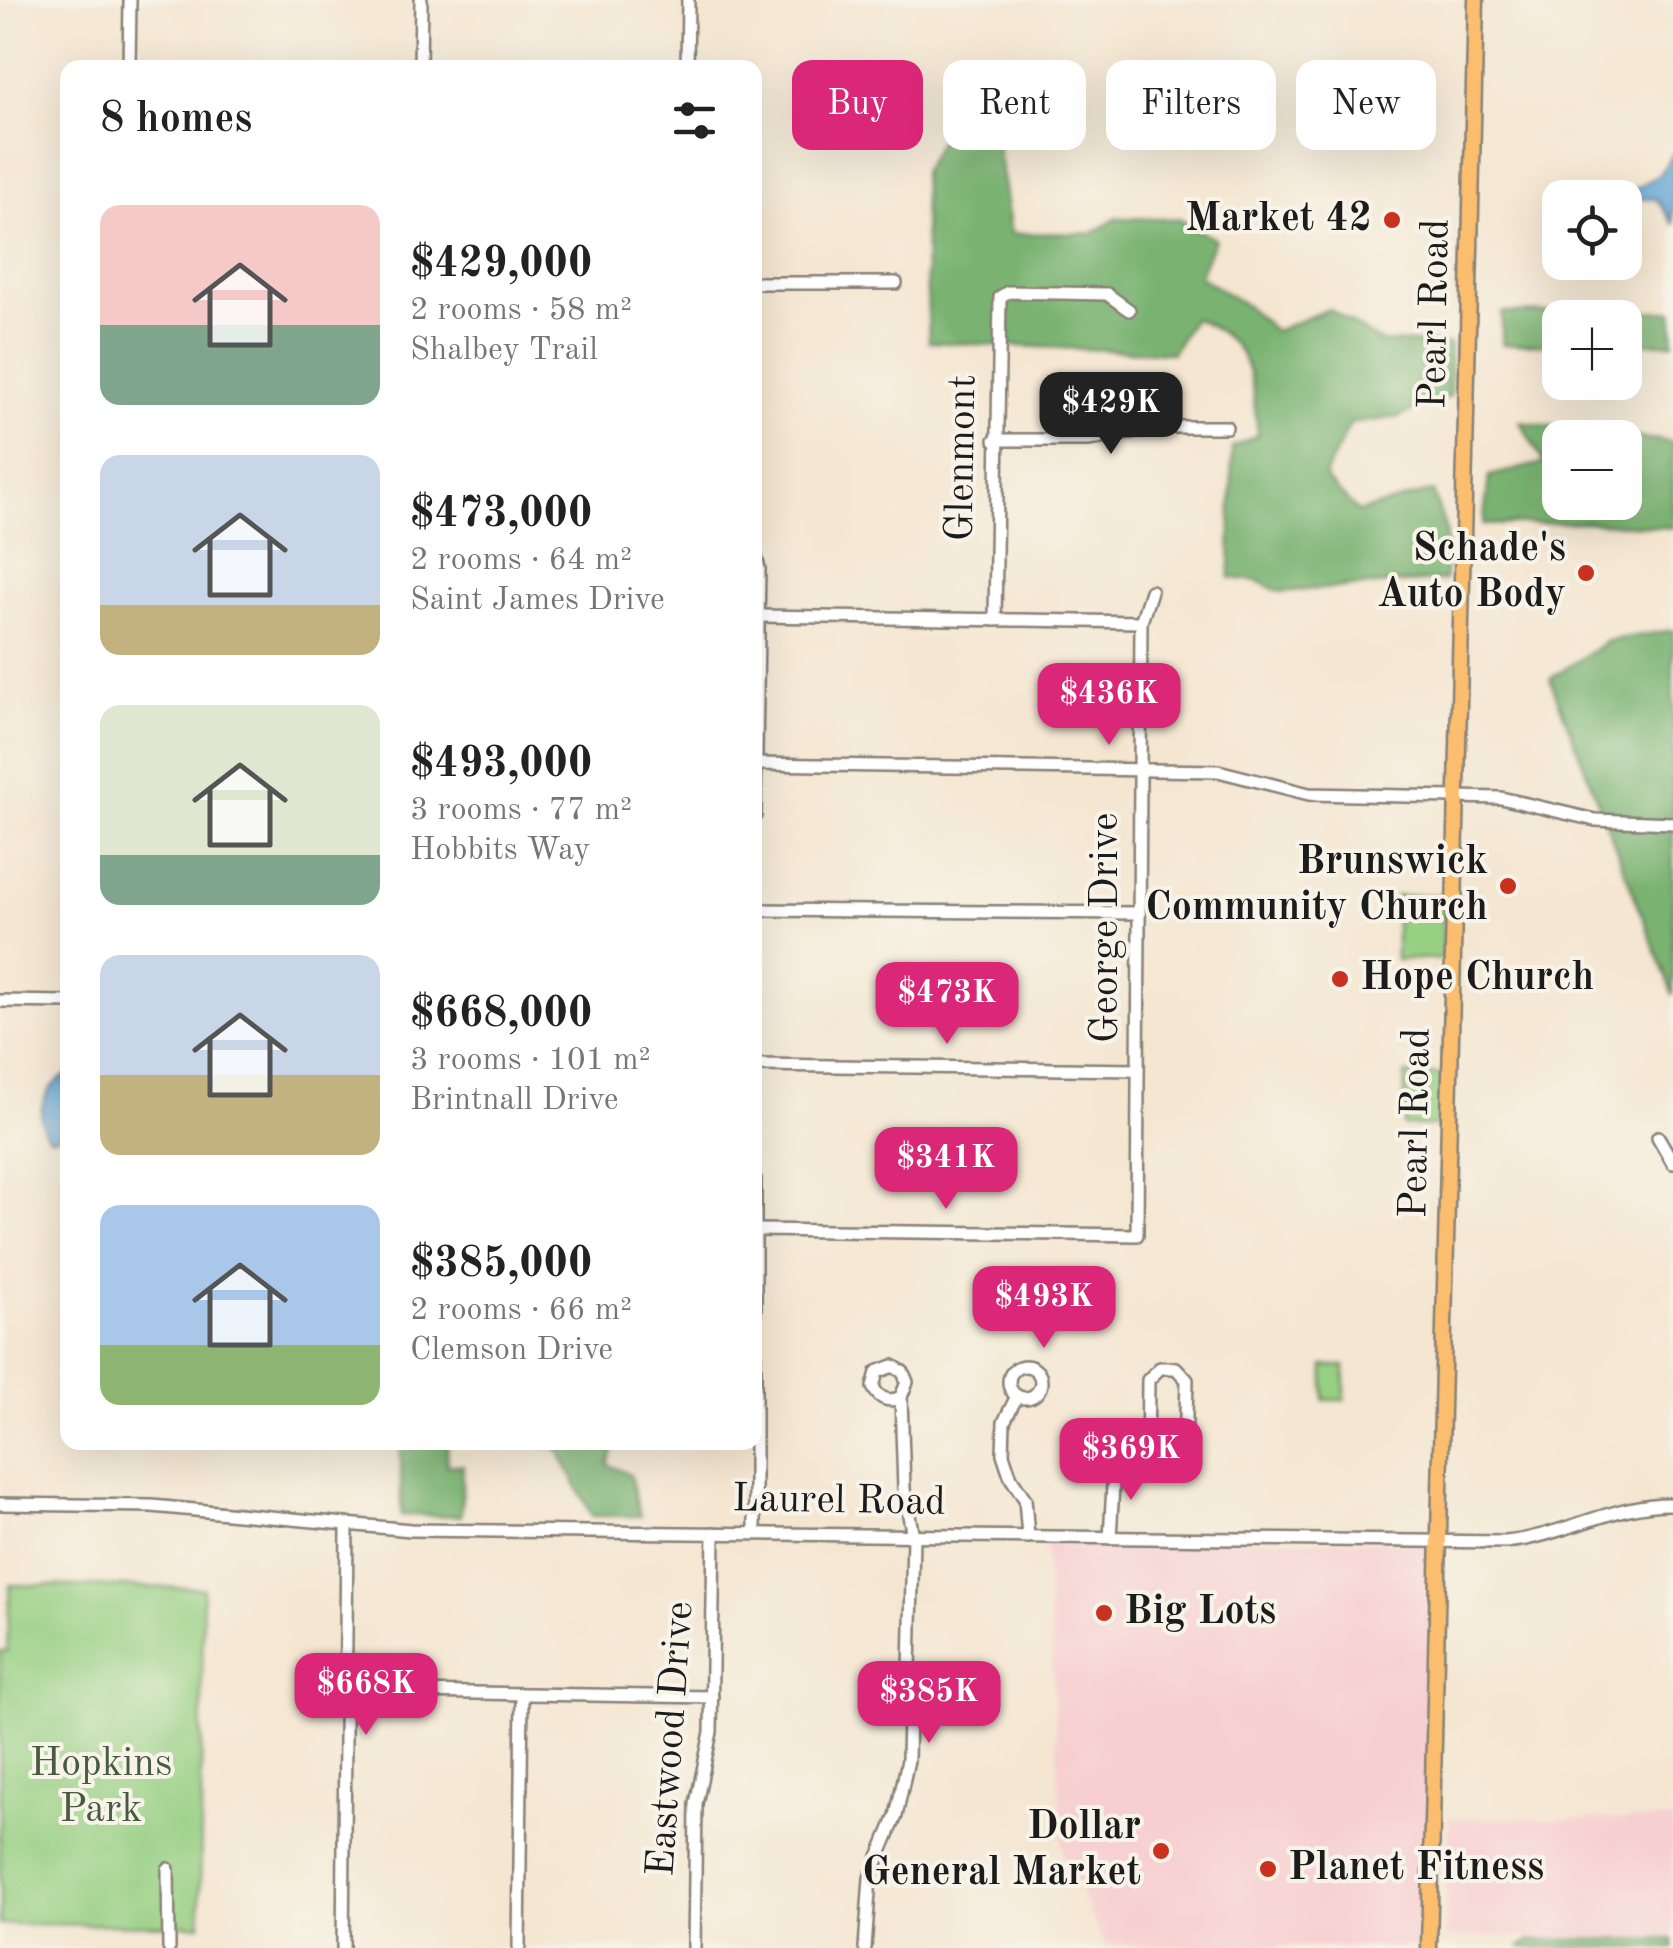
<!DOCTYPE html>
<meta charset="utf-8">
<style>
:root{--surface:#fff;--page:#f6f6f6;--text:#222;--muted:#767676;--accent:#db2777}
body{margin:0;font-family:"Old Standard TT",serif;background:var(--page);color:var(--text);height:100vh;display:flex;flex-direction:column;font-size:38px;white-space:nowrap}
*{box-sizing:border-box;margin:0}
p{font-size:32px;color:var(--muted)}
.icon{flex:none;width:55px;height:55px;fill:none;stroke:currentColor;stroke-width:2;stroke-linecap:round;stroke-linejoin:round}
.map{position:relative;flex:1;overflow:hidden}
.side{position:absolute;left:60px;top:60px;width:702px;height:1390px;display:flex;flex-direction:column;background:var(--surface);border-radius:20px;box-shadow:0 10px 40px #0002}
.side>*{flex:none}
.top-card{position:absolute;left:792px;top:60px;width:730px;height:90px;display:flex;gap:20px}
.buttons{position:absolute;left:1542px;top:180px;display:grid;gap:20px}
.buttons a{display:grid;place-items:center;width:100px;height:100px;border-radius:20px;background:var(--surface);box-shadow:0 10px 40px #0002;font-size:50px}
.price{position:absolute;translate:-50% -85px;padding:0 22px;border-radius:20px;background:var(--accent);color:#fff;font-size:32px;line-height:65px;filter:drop-shadow(0 2px 5px #0008)}
.price::after{content:'';position:absolute;left:50%;top:60px;width:30px;height:22px;margin-left:-15px;background:inherit;clip-path:polygon(0 0,100% 0,50% 100%)}
.price.active{background:#222;color:#fff}
ul{padding:0;list-style:none}
li{display:flex;align-items:center;gap:30px;height:250px;padding:0 40px}
li span{display:grid;place-items:center;flex:none;width:280px;height:200px;border-radius:20px;color:#555}
li>.icon{margin-inline-start:auto}
span .icon{width:120px;height:120px;fill:#fffc;stroke-width:1}
li b{font-size:42px}
h2{display:flex;justify-content:space-between;align-items:center;height:120px;padding:0 40px;font-size:42px}
.chip{padding:0 35px;border-radius:20px;background:var(--surface);box-shadow:0 10px 40px #0002;font-size:35px;line-height:90px}
.chip.active{background:var(--accent);color:#fff}
.map>svg:first-child{display:block}
</style>
<div class="map">
<svg width="1673" height="1948" viewBox="0 0 1673 1948">
<rect width="100%" height="100%" fill="#f7f3e8"/>
<filter id="ink" filterUnits="userSpaceOnUse"><feTurbulence type="fractalNoise" baseFrequency=".01" numOctaves="2"/><feDisplacementMap in="SourceGraphic" scale="20" xChannelSelector="R" yChannelSelector="G"/><feConvolveMatrix kernelMatrix="1 2 1 2 8 2 1 2 1" color-interpolation-filters="sRGB"/></filter>
<filter id="wash" filterUnits="userSpaceOnUse"><feTurbulence type="fractalNoise" baseFrequency=".0048" numOctaves="4" result="noise"/><feDisplacementMap in="SourceGraphic" scale="40" xChannelSelector="R" yChannelSelector="G"/><feGaussianBlur stdDeviation="2.25" result="paint"/><feColorMatrix in="noise" values="0 0 0 0 0 0 0 0 0 0 0 0 0 0 0 0 0 1.4 0 .05"/><feComposite in="paint" operator="in"/></filter>
<g filter="url(#wash)">
<rect width="100%" height="100%" fill="#f4e6d1"/>
<g fill="#f7cfd0">
<polygon points="1045,1537 1439,1542 1429,1948 1105,1945 1063,1856"/>
<polygon points="1449,1818 1673,1820 1673,1936 1444,1937"/>
</g>
<g fill="#97cf83" stroke="#5a7650" stroke-width="2.5">
<polygon points="1444,895 1443,958 1396,960 1396,896"/>
<polygon points="1405,1074 1443,1075 1442,1126 1404,1126"/>
<rect x="1324" y="1366" width="21" height="34"/>
<polygon points="10,1585 203,1588 200,1925 0,1924 0,1651 7,1651"/>
</g>
<g fill="#79b271" stroke="#4a6746" stroke-width="2.5" fill-rule="evenodd">
<path d="M 963,101 L 994,124 L 1011,234 L 1093,233 L 1117,218 L 1179,219 L 1215,239 L 1199,276 L 1245,305 L 1275,331 L 1329,309 L 1380,342 L 1450,344 L 1450,396 L 1399,417 L 1350,424 L 1324,477 L 1358,512 L 1433,491 L 1446,531 L 1445,580 L 1279,592 L 1258,581 L 1230,578 L 1232,447 L 1258,435 C 1251,377 1254,342 1193,318 L 1172,353 L 929,342 L 922,171 Z"/>
<polygon points="1673,311 1673,343 1625,343 1625,318 1560,318 1560,344 1502,345 1502,313"/>
<path d="M 1520,422 L 1673,442 L 1673,528 L 1585,522 L 1483,525 L 1489,476 L 1544,463 ZM 1560,438 L 1625,438 L 1625,502 L 1560,502 Z"/>
<polygon points="1673,630 1673,995 1550,679 1607,641"/>
<polygon points="401,1443 448,1443 446,1465 463,1465 461,1516 401,1515"/>
<polygon points="538,1443 616,1443 608,1464 630,1475 640,1516 592,1516 558,1449"/>
<polygon points="1673,1939 1673,1948 1521,1947 1530,1940"/>
</g>
<g fill="#5fa5d5" stroke="#3e6078" stroke-width="2.5">
<polygon points="1673,153 1673,223 1656,199 1631,199 1631,191 1659,175"/>
<path d="M 67,1075 L 67,1134 L 50,1138 C 31,1120 45,1084 67,1075 Z"/>
</g>
</g>
<g filter="url(#ink)">
<g fill="none" stroke-linecap="round" stroke-linejoin="round">
<g stroke="#888176" stroke-width="16">
<g id="minor">
<polyline points="129,68 130,0"/>
<polyline points="420,68 421,0"/>
<polyline points="687,68 688,0"/>
<polyline points="755,283 896,283"/>
<polyline points="995,440 1088,440 1162,427 1226,427"/>
<polyline points="755,553 759,569 755,816"/>
<polyline points="759,616 1141,622"/>
<polyline points="995,620 1000,297 1008,292 1107,294 1129,310"/>
<polyline points="755,764 1218,771 1309,794 1501,798 1595,820 1673,823"/>
<polyline points="755,910 1139,913"/>
<polyline points="0,1001 68,1002"/>
<polyline points="755,1065 1138,1070"/>
<polyline points="1658,1137 1673,1163"/>
<polyline points="755,1230 1137,1235 1141,622 1151,591"/>
<circle cx="1025" cy="1382" r="16"/>
<polygon points="1160,1368 1176,1368 1187,1380 1185,1452 1173,1463 1147,1463 1148,1380"/>
<polyline points="1017,1396 1004,1422 1003,1454 1011,1478 1025,1499 1028,1537"/>
<path d="M 0,1504 L 152,1506 L 411,1530 L 1506,1542 C 1564,1536 1614,1503 1673,1504"/>
<polyline points="755,1533 755,1179"/>
<polyline points="1110,1538 1114,1468 1124,1463 1147,1463"/>
<polyline points="346,1691 712,1697"/>
<polyline points="168,1869 169,1948"/>
<polyline points="343,1948 347,1527"/>
<polyline points="519,1948 522,1695"/>
<polyline points="694,1948 696,1804 711,1732 714,1533"/>
<path d="M 865,1948 L 870,1878 L 896,1816 L 908,1760 L 913,1536 L 904,1489 L 901,1397 L 907,1382 L 903,1372 L 893,1366 L 877,1372 L 873,1387 C 879,1399 889,1403 901,1397"/>
</g>
</g>
<g stroke="#888176" stroke-width="19">
<polyline id="major" points="1429,1948 1476,0"/>
</g>
<use href="#minor" stroke="#fff" stroke-width="11"/>
<use href="#major" stroke="#fbbe6e" stroke-width="14"/>
</g>
</g>
<g fill="#c8321e" stroke="#f7f3e8" stroke-width="4">
<circle cx="1392" cy="220" r="10"/>
<circle cx="1586" cy="573" r="10"/>
<circle cx="1508" cy="886" r="10"/>
<circle cx="1340" cy="979" r="10"/>
<circle cx="1104" cy="1613" r="10"/>
<circle cx="1161" cy="1851" r="10"/>
<circle cx="1268" cy="1869" r="10"/>
</g>
<g text-anchor="middle" dominant-baseline="central" stroke-width="8" stroke-linejoin="round" paint-order="stroke">
<g font-size="40" font-weight="bold" fill="#1c1c1c" stroke="#f7f3e8" text-anchor="end">
<text x="1372" y="220">Market 42</text>
<text x="1566" y="550">Schade's<tspan x="1566" dy="46">Auto Body</tspan></text>
<text x="1488" y="863">Brunswick<tspan x="1488" dy="46">Community Church</tspan></text>
<text x="1360" y="979" text-anchor="start">Hope Church</text>
<text x="1124" y="1613" text-anchor="start">Big Lots</text>
<text x="1141" y="1828">Dollar<tspan x="1141" dy="46">General Market</tspan></text>
<text x="1288" y="1869" text-anchor="start">Planet Fitness</text>
</g>
<g font-size="40" fill="#1c1c1c" stroke="#f7f3e8">
<text transform="translate(1436 314) rotate(-89)">Pearl Road</text>
<text transform="translate(963 458) rotate(-89)">Glenmont</text>
<text transform="translate(1107 928) rotate(-90)">George Drive</text>
<text transform="translate(1417 1123) rotate(-89)">Pearl Road</text>
<text transform="translate(839 1502) rotate(1)">Laurel Road</text>
<text transform="translate(672 1739) rotate(-86)">Eastwood Drive</text>
</g>
<g font-size="40" fill="#475b40" stroke="#f7f3e8">
<text x="101" y="1765">Hopkins<tspan x="101" dy="46">Park</tspan></text>
</g>
</g>
</svg>
<div class="buttons">
<a><svg class="icon" aria-label="locate" viewBox="0 0 24 24"><circle cx="12" cy="12" r="6"/><path d="M12 2v4M12 18v4M2 12h4M18 12h4"/></svg></a>
<a>+</a>
<a>−</a>
</div>
<b class="price active" style="left:1111px;top:457px">$429K</b>
<b class="price" style="left:1109px;top:748px">$436K</b>
<b class="price" style="left:947px;top:1047px">$473K</b>
<b class="price" style="left:946px;top:1212px">$341K</b>
<b class="price" style="left:1044px;top:1351px">$493K</b>
<b class="price" style="left:1131px;top:1503px">$369K</b>
<b class="price" style="left:366px;top:1738px">$668K</b>
<b class="price" style="left:929px;top:1746px">$385K</b>
<div class="top-card">
<a class="chip active">Buy</a>
<a class="chip">Rent</a>
<a class="chip">Filters</a>
<a class="chip">New</a>
</div>
<section class="side">
<h2>8 homes<svg class="icon" aria-label="filters" viewBox="0 0 24 24"><path d="M4 7h16M4 17h16"/><circle cx="9" cy="7" r="2"/><circle cx="15" cy="17" r="2"/></svg></h2>
<ul>
<li><span style="background:linear-gradient(#f6c9c9 60%,#7fa58c 0)"><svg class="icon" aria-label="home" viewBox="0 0 24 24"><path d="M3 11l9-7 9 7M6 9v11h12V9"/></svg></span><div><b>$429,000</b><p>2 rooms · 58 m²</p><p>Shalbey Trail</p></div></li>
<li><span style="background:linear-gradient(#c9d6e8 75%,#c2b280 0)"><svg class="icon" aria-label="home" viewBox="0 0 24 24"><path d="M3 11l9-7 9 7M6 9v11h12V9"/></svg></span><div><b>$473,000</b><p>2 rooms · 64 m²</p><p>Saint James Drive</p></div></li>
<li><span style="background:linear-gradient(#dfe7d0 75%,#7fa58c 0)"><svg class="icon" aria-label="home" viewBox="0 0 24 24"><path d="M3 11l9-7 9 7M6 9v11h12V9"/></svg></span><div><b>$493,000</b><p>3 rooms · 77 m²</p><p>Hobbits Way</p></div></li>
<li><span style="background:linear-gradient(#c9d6e8 60%,#c2b280 0)"><svg class="icon" aria-label="home" viewBox="0 0 24 24"><path d="M3 11l9-7 9 7M6 9v11h12V9"/></svg></span><div><b>$668,000</b><p>3 rooms · 101 m²</p><p>Brintnall Drive</p></div></li>
<li><span style="background:linear-gradient(#a9c7e8 70%,#8fb573 0)"><svg class="icon" aria-label="home" viewBox="0 0 24 24"><path d="M3 11l9-7 9 7M6 9v11h12V9"/></svg></span><div><b>$385,000</b><p>2 rooms · 66 m²</p><p>Clemson Drive</p></div></li>
</ul>
</section>
</div>
